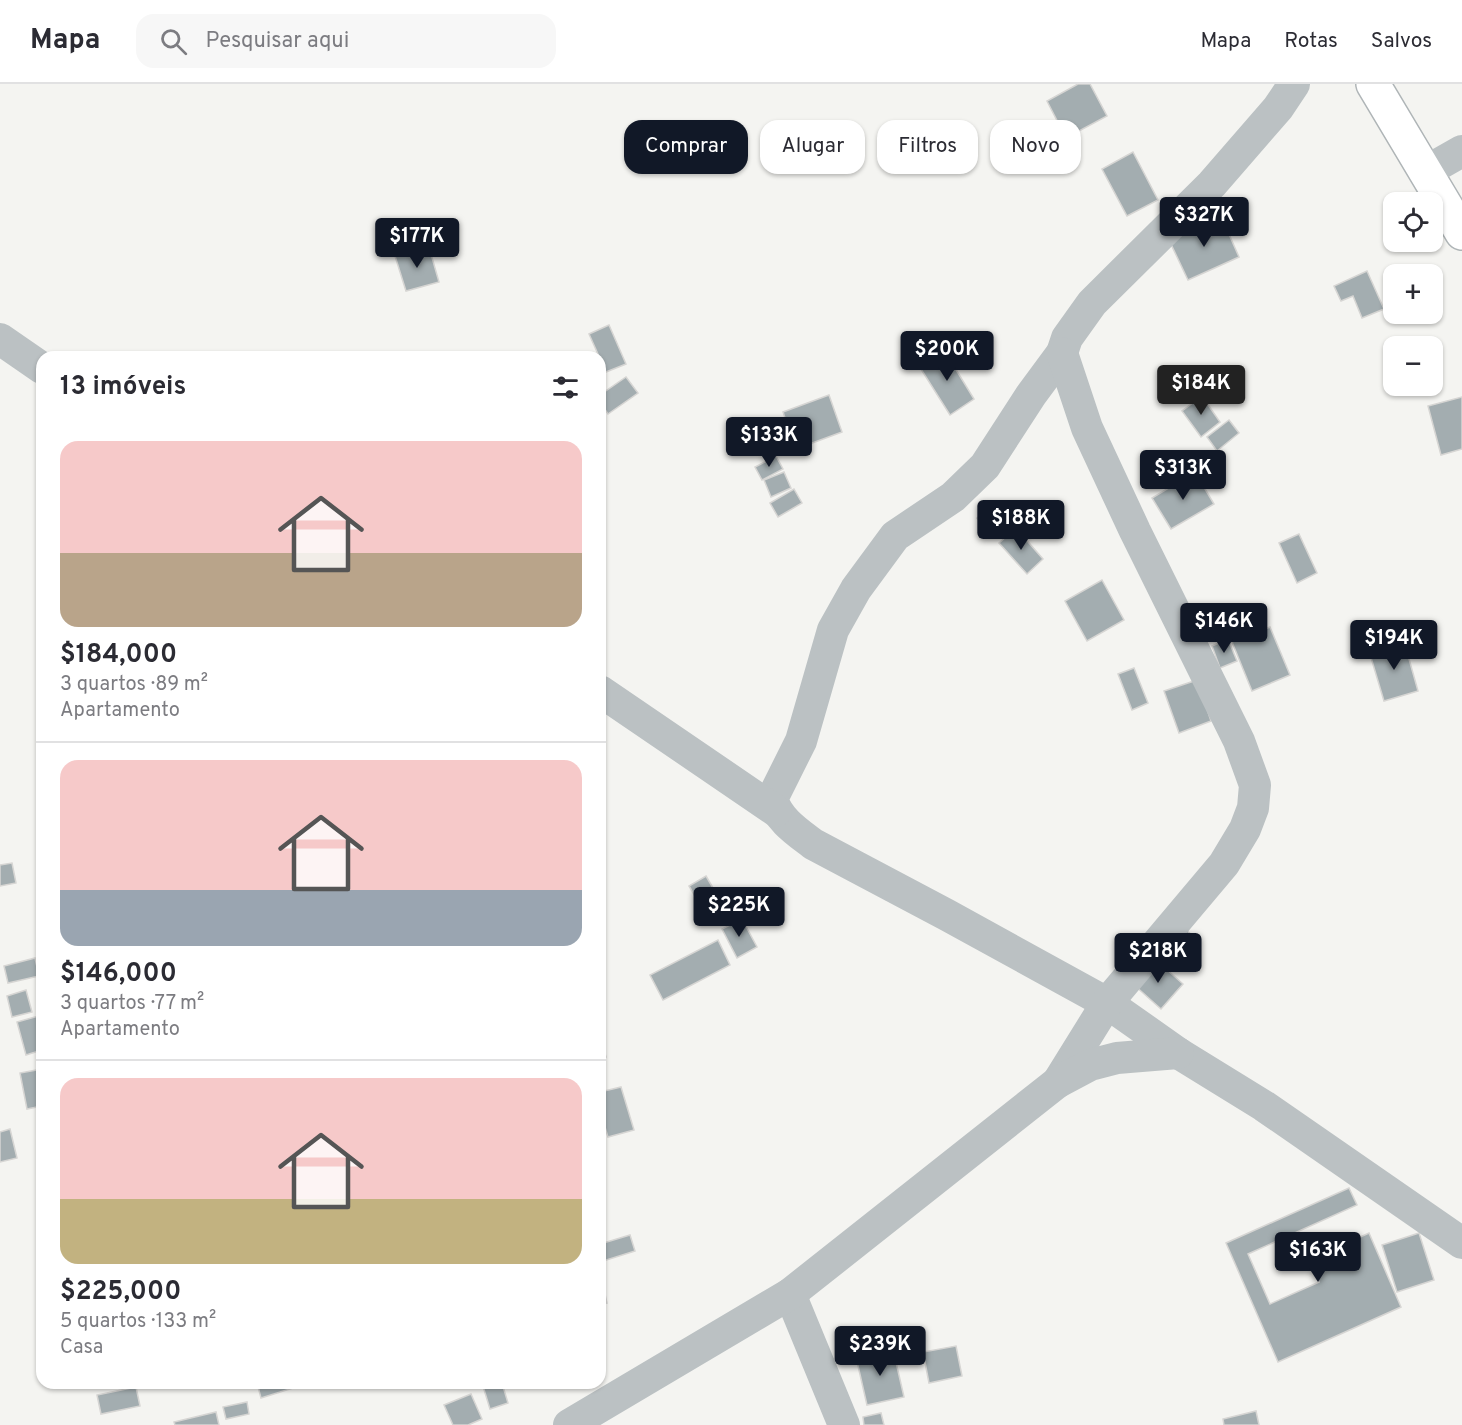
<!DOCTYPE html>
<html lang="pt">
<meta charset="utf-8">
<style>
:root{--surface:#fff;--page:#f7f7f7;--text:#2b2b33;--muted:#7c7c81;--line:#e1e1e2;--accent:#111827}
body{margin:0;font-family:Overpass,sans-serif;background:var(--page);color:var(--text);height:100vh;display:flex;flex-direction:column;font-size:22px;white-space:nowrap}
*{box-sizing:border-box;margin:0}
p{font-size:20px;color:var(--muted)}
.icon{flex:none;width:33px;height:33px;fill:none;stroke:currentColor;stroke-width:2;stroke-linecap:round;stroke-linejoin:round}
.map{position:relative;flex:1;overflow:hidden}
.panel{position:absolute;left:36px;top:267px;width:570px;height:1038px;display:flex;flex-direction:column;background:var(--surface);border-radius:18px;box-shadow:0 2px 4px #0004}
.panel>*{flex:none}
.guide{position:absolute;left:624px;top:36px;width:570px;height:54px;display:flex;gap:12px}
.controls{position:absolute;left:1383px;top:108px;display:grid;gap:12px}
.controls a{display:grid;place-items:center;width:60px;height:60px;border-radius:12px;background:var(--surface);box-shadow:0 2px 4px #0004;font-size:30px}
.price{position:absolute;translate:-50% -51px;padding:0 14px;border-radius:6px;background:var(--accent);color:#fff;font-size:20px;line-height:39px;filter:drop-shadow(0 2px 3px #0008)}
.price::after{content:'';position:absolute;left:50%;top:36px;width:18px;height:14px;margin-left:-9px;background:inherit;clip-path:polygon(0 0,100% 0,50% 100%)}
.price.on{background:#222;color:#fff}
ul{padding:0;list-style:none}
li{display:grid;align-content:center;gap:12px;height:318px;padding:0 24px}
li+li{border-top:2px solid var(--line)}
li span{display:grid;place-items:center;height:186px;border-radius:18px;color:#555}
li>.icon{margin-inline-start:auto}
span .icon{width:108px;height:108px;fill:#fffc;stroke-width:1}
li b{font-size:26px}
h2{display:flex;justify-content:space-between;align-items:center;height:72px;padding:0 24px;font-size:26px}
.chip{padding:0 21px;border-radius:18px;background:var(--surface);box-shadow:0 2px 4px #0004;font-size:21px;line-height:54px}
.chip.on{background:var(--accent);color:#fff}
header{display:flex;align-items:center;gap:36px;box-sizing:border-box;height:84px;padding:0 30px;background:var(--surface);border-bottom:2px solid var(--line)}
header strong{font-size:28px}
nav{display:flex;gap:33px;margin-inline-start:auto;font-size:21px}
.search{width:420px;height:54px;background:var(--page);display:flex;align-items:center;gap:15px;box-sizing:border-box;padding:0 21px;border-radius:18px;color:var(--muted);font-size:22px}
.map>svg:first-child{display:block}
</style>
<header>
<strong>Mapa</strong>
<div class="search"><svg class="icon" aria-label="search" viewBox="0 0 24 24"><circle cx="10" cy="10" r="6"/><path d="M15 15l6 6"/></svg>Pesquisar aqui</div>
<nav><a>Mapa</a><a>Rotas</a><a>Salvos</a></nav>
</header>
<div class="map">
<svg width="1462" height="1341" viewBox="0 0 1462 1341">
<rect width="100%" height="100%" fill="#f4f4f1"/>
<g fill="#a3adb0" stroke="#d6d5d3" stroke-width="1.5">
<polygon points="1078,0 1090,0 1107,32 1066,54 1047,17"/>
<polygon points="1133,68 1158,116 1127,132 1102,85"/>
<polygon points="1221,132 1239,173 1188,196 1169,156"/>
<polygon points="429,163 439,198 406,207 395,172"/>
<polygon points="1367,187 1384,225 1362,234 1353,212 1341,217 1334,202"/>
<polygon points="609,241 626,280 606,288 589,250"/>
<polygon points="944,266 974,315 950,331 919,282"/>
<polygon points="626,293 638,309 608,330 600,318 600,311"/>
<polygon points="829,311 842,348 796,365 783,328"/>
<polygon points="1202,312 1220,338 1201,353 1182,327"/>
<polygon points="1462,313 1462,365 1441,371 1428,322"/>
<polygon points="1229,336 1239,349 1217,367 1207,353"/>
<polygon points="776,372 783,385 762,396 755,383"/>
<polygon points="784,388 791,404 771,413 764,396"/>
<polygon points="1195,388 1214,420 1171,445 1152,414"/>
<polygon points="794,405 802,419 778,433 770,419"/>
<polygon points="991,423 1006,442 993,453 977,434"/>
<polygon points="1016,444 1043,475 1027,490 999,459"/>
<polygon points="1299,450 1317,489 1297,499 1279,459"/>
<polygon points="1102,496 1124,536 1087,557 1065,517"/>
<polygon points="1270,543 1290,591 1252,607 1232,558"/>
<polygon points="1228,555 1237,577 1220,584 1212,562"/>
<polygon points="1404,557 1418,607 1384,617 1369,567"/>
<polygon points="1134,584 1148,619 1132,626 1118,590"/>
<polygon points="1197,596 1211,637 1179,649 1164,607"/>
<polygon points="12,779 16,799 0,802 0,781"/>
<polygon points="706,792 727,828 710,838 689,802"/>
<polygon points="742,835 757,863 737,874 722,845"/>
<polygon points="1178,839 1192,851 1166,883 1152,871"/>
<polygon points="718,856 730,881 663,916 650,891"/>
<polygon points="35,874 39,892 8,899 4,882"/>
<polygon points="1155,875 1183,900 1161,925 1133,900"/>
<polygon points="26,906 32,928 12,933 7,912"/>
<polygon points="42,931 42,966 26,971 17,938"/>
<polygon points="600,952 606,973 600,975"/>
<polygon points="42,985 42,1022 27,1025 20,989"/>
<polygon points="621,1003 634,1046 608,1053 600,1027 600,1008"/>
<polygon points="10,1045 17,1074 0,1078 0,1048"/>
<polygon points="1349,1104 1357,1121 1248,1170 1270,1220 1319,1198 1309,1176 1369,1149 1401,1223 1278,1278 1226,1159"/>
<polygon points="1419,1149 1434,1196 1397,1208 1382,1161"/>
<polygon points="630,1151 635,1167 600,1178 600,1160"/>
<polygon points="600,1188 607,1219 600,1220"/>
<polygon points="956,1262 962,1292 929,1299 923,1268"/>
<polygon points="893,1265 904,1313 867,1321 856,1273"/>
<polygon points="257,1299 292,1299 293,1304 261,1314"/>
<polygon points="482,1299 502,1299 508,1319 490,1325"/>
<polygon points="136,1303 140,1322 101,1330 97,1311"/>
<polygon points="471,1310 482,1335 468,1341 453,1341 444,1321"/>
<polygon points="247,1318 249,1330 226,1335 223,1323"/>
<polygon points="1256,1327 1259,1341 1224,1341 1223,1335"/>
<polygon points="216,1328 219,1341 175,1341 174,1338"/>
<polygon points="881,1329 884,1341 864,1341 863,1333"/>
</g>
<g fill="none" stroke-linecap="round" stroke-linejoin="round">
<g stroke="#afb5b7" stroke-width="36">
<polyline id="major" points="1373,0 1462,149"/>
</g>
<g stroke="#bbc1c3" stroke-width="32">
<path d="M 1294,0 L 1278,24 L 1212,100 L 1092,219 L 1067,254 L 1062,269 L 1031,311 L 985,382 L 953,413 L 895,452 L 856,505 L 833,546 L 801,657 L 772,715 C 779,736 796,747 813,760 L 947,831 L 1107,919 L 1178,969 L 1264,1022 L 1462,1159"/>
<polyline points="1425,88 1462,67"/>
<polyline points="0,255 42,284"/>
<polyline points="600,607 776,727"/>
<polyline points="1058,998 1107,919 1224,780 1245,745 1253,724 1255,701 1239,657 1135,447 1087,344 1062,269"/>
<polyline points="790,1210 844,1341"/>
<polyline points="569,1341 790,1210 1058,998 1090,981 1117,974 1178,969"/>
</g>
<use href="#major" stroke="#fff" stroke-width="33"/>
</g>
</svg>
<div class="controls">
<a><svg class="icon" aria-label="locate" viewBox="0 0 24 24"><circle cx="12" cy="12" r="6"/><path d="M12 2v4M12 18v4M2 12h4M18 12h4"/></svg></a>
<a>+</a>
<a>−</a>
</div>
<b class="price" style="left:1204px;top:164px">$327K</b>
<b class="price" style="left:417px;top:185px">$177K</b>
<b class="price" style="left:947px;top:298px">$200K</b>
<b class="price on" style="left:1201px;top:332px">$184K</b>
<b class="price" style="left:769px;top:384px">$133K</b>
<b class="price" style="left:1183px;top:417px">$313K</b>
<b class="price" style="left:1021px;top:467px">$188K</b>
<b class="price" style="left:1224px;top:570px">$146K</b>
<b class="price" style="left:1394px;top:587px">$194K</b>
<b class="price" style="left:739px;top:854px">$225K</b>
<b class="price" style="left:1158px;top:900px">$218K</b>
<b class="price" style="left:1318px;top:1199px">$163K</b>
<b class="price" style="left:880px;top:1293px">$239K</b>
<div class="guide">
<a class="chip on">Comprar</a>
<a class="chip">Alugar</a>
<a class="chip">Filtros</a>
<a class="chip">Novo</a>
</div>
<section class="panel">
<h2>13 imóveis<svg class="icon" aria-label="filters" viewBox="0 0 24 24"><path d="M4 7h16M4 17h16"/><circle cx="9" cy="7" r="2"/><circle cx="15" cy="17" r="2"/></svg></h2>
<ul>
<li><span style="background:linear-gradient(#f6c9c9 60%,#b9a48a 0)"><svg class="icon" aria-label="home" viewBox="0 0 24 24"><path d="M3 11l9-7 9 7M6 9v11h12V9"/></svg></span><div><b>$184,000</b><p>3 quartos · 89 m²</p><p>Apartamento</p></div></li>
<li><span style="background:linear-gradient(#f6c9c9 70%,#9aa5b1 0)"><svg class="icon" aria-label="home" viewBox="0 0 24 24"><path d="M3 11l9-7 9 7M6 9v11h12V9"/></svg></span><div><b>$146,000</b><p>3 quartos · 77 m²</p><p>Apartamento</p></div></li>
<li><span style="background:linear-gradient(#f6c9c9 65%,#c2b280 0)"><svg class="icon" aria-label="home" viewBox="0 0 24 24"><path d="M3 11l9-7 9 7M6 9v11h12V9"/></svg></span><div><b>$225,000</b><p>5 quartos · 133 m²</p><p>Casa</p></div></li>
</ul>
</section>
</div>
